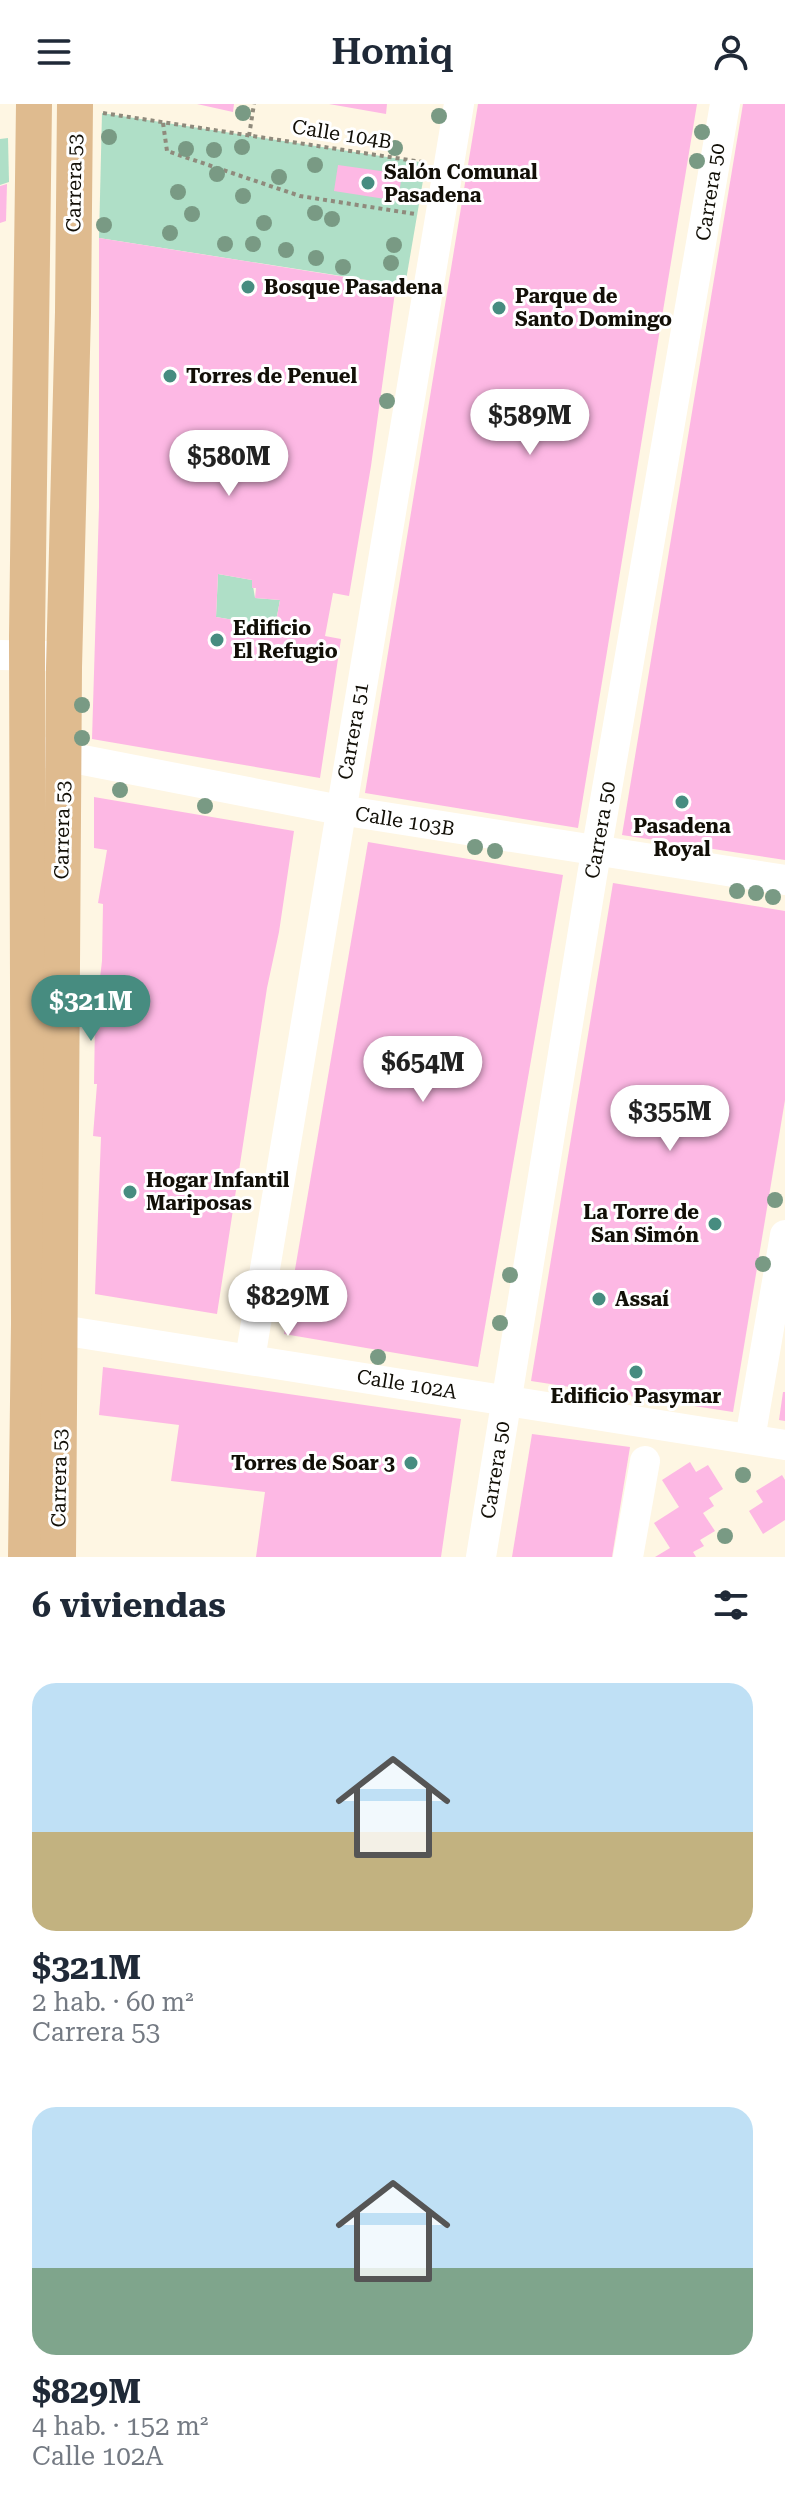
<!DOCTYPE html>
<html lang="es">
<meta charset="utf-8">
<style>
:root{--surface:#fff;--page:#f2f2f3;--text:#1f2937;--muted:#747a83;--accent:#478c80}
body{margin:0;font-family:"Roboto Serif",serif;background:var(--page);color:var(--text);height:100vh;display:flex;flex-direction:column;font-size:30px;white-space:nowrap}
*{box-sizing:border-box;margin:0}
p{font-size:26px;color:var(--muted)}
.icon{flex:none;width:44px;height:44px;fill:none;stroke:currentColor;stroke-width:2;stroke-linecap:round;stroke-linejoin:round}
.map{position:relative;height:1453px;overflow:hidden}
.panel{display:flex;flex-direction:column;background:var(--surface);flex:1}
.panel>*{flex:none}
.price{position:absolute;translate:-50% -68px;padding:0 18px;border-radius:28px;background:#fff;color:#222;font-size:26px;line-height:52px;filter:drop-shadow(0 2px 4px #0008)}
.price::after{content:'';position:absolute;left:50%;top:48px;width:24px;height:18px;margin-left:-12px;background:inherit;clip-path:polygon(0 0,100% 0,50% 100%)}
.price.active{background:var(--accent);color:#fff}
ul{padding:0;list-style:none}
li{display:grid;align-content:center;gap:16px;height:424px;padding:0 32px}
li span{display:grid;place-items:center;height:248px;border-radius:24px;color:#555}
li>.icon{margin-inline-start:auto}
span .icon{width:144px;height:144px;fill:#fffc;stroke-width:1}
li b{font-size:34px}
h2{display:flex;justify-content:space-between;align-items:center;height:96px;padding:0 32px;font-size:34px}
header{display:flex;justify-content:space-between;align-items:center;height:104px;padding:0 32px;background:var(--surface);font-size:36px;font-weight:600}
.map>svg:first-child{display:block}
</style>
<header><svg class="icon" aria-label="menu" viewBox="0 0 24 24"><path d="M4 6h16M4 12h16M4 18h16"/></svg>Homiq<svg class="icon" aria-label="person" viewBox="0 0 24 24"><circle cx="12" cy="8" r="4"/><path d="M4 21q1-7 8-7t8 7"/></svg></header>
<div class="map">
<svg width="785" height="1453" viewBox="0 0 785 1453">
<rect width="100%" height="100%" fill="#fef6e3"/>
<g fill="#afdfc7">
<polygon points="102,9 426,59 405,182 99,134"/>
<polygon points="8,34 9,78 0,81 0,35"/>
<polygon points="218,470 252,476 255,494 280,496 275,523 216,513"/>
</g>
<g fill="#fdb8e4" fill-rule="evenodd">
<polygon points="197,0 234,0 233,8"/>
<polygon points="329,0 387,0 386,10"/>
<polygon points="478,0 697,0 578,724 365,689"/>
<polygon points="743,0 785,0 785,756 622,731"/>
<polygon points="338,61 402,70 398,97 334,87"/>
<polygon points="7,80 6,117 0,119 0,82"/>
<path d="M 99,134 L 396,181 L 371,362 L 349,492 L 333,489 L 325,532 L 341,535 L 320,674 L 92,635 L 99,403 ZM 218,470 L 252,476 L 252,484 L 256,484 L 255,494 L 280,496 L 275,523 L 216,513 Z"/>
<polygon points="94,693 294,727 279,828 267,884 217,1210 95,1190 101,1033 93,1032 97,980 94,980 95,917 102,857 103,800 98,799 107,746 94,744"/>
<polygon points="368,738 563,771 478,1263 284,1230"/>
<polygon points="613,779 785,807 785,996 733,1308 531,1277"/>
<polygon points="103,1263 461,1315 441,1453 256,1453 265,1388 171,1377 179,1321 99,1311"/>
<polygon points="783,1288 785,1288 785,1317 779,1316"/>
<polygon points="532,1330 630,1343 612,1453 512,1453"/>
<polygon points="690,1358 696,1368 708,1361 723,1385 709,1394 714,1402 703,1409 715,1427 700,1436 704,1442 693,1448 696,1453 655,1453 670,1444 654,1419 679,1403 662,1376"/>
<polygon points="782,1371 785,1376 785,1416 763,1430 749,1407 763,1398 756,1387"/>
</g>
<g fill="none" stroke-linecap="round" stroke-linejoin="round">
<g stroke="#8f8a7c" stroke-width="4" stroke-dasharray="4 4" stroke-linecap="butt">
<polyline points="103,9 422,58"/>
<polyline points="163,19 167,47 300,92 415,110"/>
<polyline points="249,32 254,0"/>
</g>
<g stroke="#fff" stroke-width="30">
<polyline points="0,551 50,552"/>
<polyline points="42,648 340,706 785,776"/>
<polyline points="36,1222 785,1341"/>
<polyline points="250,1255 459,0"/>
<polyline points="750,1335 785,1131"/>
<polyline points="481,1453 592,772 725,0"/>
<polyline points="628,1453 645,1357"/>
</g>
<g stroke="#dfbb8f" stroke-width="36">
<polyline points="26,1453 29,1220 27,533 34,0"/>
<polyline points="58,1453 64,564 73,208 75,0"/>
</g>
</g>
<g fill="#799a84">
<circle cx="243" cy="9" r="8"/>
<circle cx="439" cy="12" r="8"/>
<circle cx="702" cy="28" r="8"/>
<circle cx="109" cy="33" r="8"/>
<circle cx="242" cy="43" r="8"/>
<circle cx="395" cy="44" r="8"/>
<circle cx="186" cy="45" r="8"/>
<circle cx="214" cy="46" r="8"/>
<circle cx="697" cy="57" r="8"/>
<circle cx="315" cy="61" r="8"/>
<circle cx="412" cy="69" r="8"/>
<circle cx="217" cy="70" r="8"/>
<circle cx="279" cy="73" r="8"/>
<circle cx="178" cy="88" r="8"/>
<circle cx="243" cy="92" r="8"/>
<circle cx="315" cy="109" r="8"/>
<circle cx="192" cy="110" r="8"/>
<circle cx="332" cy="115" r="8"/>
<circle cx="264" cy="119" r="8"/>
<circle cx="104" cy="121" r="8"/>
<circle cx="170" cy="129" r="8"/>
<circle cx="225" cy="140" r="8"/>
<circle cx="253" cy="140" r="8"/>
<circle cx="394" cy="141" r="8"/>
<circle cx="286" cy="146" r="8"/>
<circle cx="316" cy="154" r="8"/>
<circle cx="391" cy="159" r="8"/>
<circle cx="343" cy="163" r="8"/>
<circle cx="387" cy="297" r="8"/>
<circle cx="82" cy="601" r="8"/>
<circle cx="82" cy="634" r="8"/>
<circle cx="120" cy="686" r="8"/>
<circle cx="205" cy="702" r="8"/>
<circle cx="475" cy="743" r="8"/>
<circle cx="495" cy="747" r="8"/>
<circle cx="737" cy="787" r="8"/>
<circle cx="756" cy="789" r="8"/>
<circle cx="773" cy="793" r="8"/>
<circle cx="775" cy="1096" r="8"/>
<circle cx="763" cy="1160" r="8"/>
<circle cx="510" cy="1171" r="8"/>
<circle cx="500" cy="1219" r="8"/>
<circle cx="378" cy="1253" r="8"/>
<circle cx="743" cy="1371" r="8"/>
<circle cx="725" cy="1432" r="8"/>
</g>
<g fill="#478c80" stroke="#fff" stroke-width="3">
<circle cx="368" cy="79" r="8"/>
<circle cx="248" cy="183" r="8"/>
<circle cx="499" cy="204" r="8"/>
<circle cx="170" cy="272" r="8"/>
<circle cx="217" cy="536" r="8"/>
<circle cx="682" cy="698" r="8"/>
<circle cx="130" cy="1088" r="8"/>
<circle cx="715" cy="1120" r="8"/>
<circle cx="599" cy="1195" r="8"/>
<circle cx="636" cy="1268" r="8"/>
<circle cx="411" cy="1359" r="8"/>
</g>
<g text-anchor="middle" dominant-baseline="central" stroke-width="6" stroke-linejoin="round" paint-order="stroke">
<g font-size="20" fill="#120f07" stroke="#fff">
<text transform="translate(342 30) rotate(9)">Calle 104B</text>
<text transform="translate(74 79) rotate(-89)">Carrera 53</text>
<text transform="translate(710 88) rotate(-81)">Carrera 50</text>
<text transform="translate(353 627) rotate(-80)">Carrera 51</text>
<text transform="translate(405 717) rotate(9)">Calle 103B</text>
<text transform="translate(62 726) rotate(-89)">Carrera 53</text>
<text transform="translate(600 726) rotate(-80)">Carrera 50</text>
<text transform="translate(407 1280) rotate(9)">Calle 102A</text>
<text transform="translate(495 1366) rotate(-81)">Carrera 50</text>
<text transform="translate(59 1374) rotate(-89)">Carrera 53</text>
</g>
<g font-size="20" font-weight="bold" fill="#120f07" stroke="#fff" text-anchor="start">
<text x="384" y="68">Salón Comunal<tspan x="384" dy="23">Pasadena</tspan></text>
<text x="264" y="183">Bosque Pasadena</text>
<text x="515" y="192">Parque de<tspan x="515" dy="23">Santo Domingo</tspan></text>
<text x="186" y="272">Torres de Penuel</text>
<text x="233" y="524">Edificio<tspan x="233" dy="23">El Refugio</tspan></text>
<text x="682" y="722" text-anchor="middle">Pasadena<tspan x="682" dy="23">Royal</tspan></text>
<text x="146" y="1076">Hogar Infantil<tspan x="146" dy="23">Mariposas</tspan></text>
<text x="699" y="1108" text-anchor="end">La Torre de<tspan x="699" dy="23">San Simón</tspan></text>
<text x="615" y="1195">Assaí</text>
<text x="636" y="1292" text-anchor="middle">Edificio Pasymar</text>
<text x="395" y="1359" text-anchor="end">Torres de Soar 3</text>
</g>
</g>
</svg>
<b class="price" style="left:530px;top:353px">$589M</b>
<b class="price" style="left:229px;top:394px">$580M</b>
<b class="price active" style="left:91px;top:939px">$321M</b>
<b class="price" style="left:423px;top:1000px">$654M</b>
<b class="price" style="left:670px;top:1049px">$355M</b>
<b class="price" style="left:288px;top:1234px">$829M</b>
</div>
<section class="panel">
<h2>6 viviendas<svg class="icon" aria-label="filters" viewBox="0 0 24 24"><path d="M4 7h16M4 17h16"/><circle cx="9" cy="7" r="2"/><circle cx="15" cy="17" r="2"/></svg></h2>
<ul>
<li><span style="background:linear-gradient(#bfe0f5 60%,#c2b280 0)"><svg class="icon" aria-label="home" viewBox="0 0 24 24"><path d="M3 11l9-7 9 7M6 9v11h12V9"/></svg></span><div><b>$321M</b><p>2 hab. · 60 m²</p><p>Carrera 53</p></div></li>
<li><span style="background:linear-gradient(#bfe0f5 65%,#7fa58c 0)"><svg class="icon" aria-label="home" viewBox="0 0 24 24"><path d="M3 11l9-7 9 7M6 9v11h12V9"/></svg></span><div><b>$829M</b><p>4 hab. · 152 m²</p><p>Calle 102A</p></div></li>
</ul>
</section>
